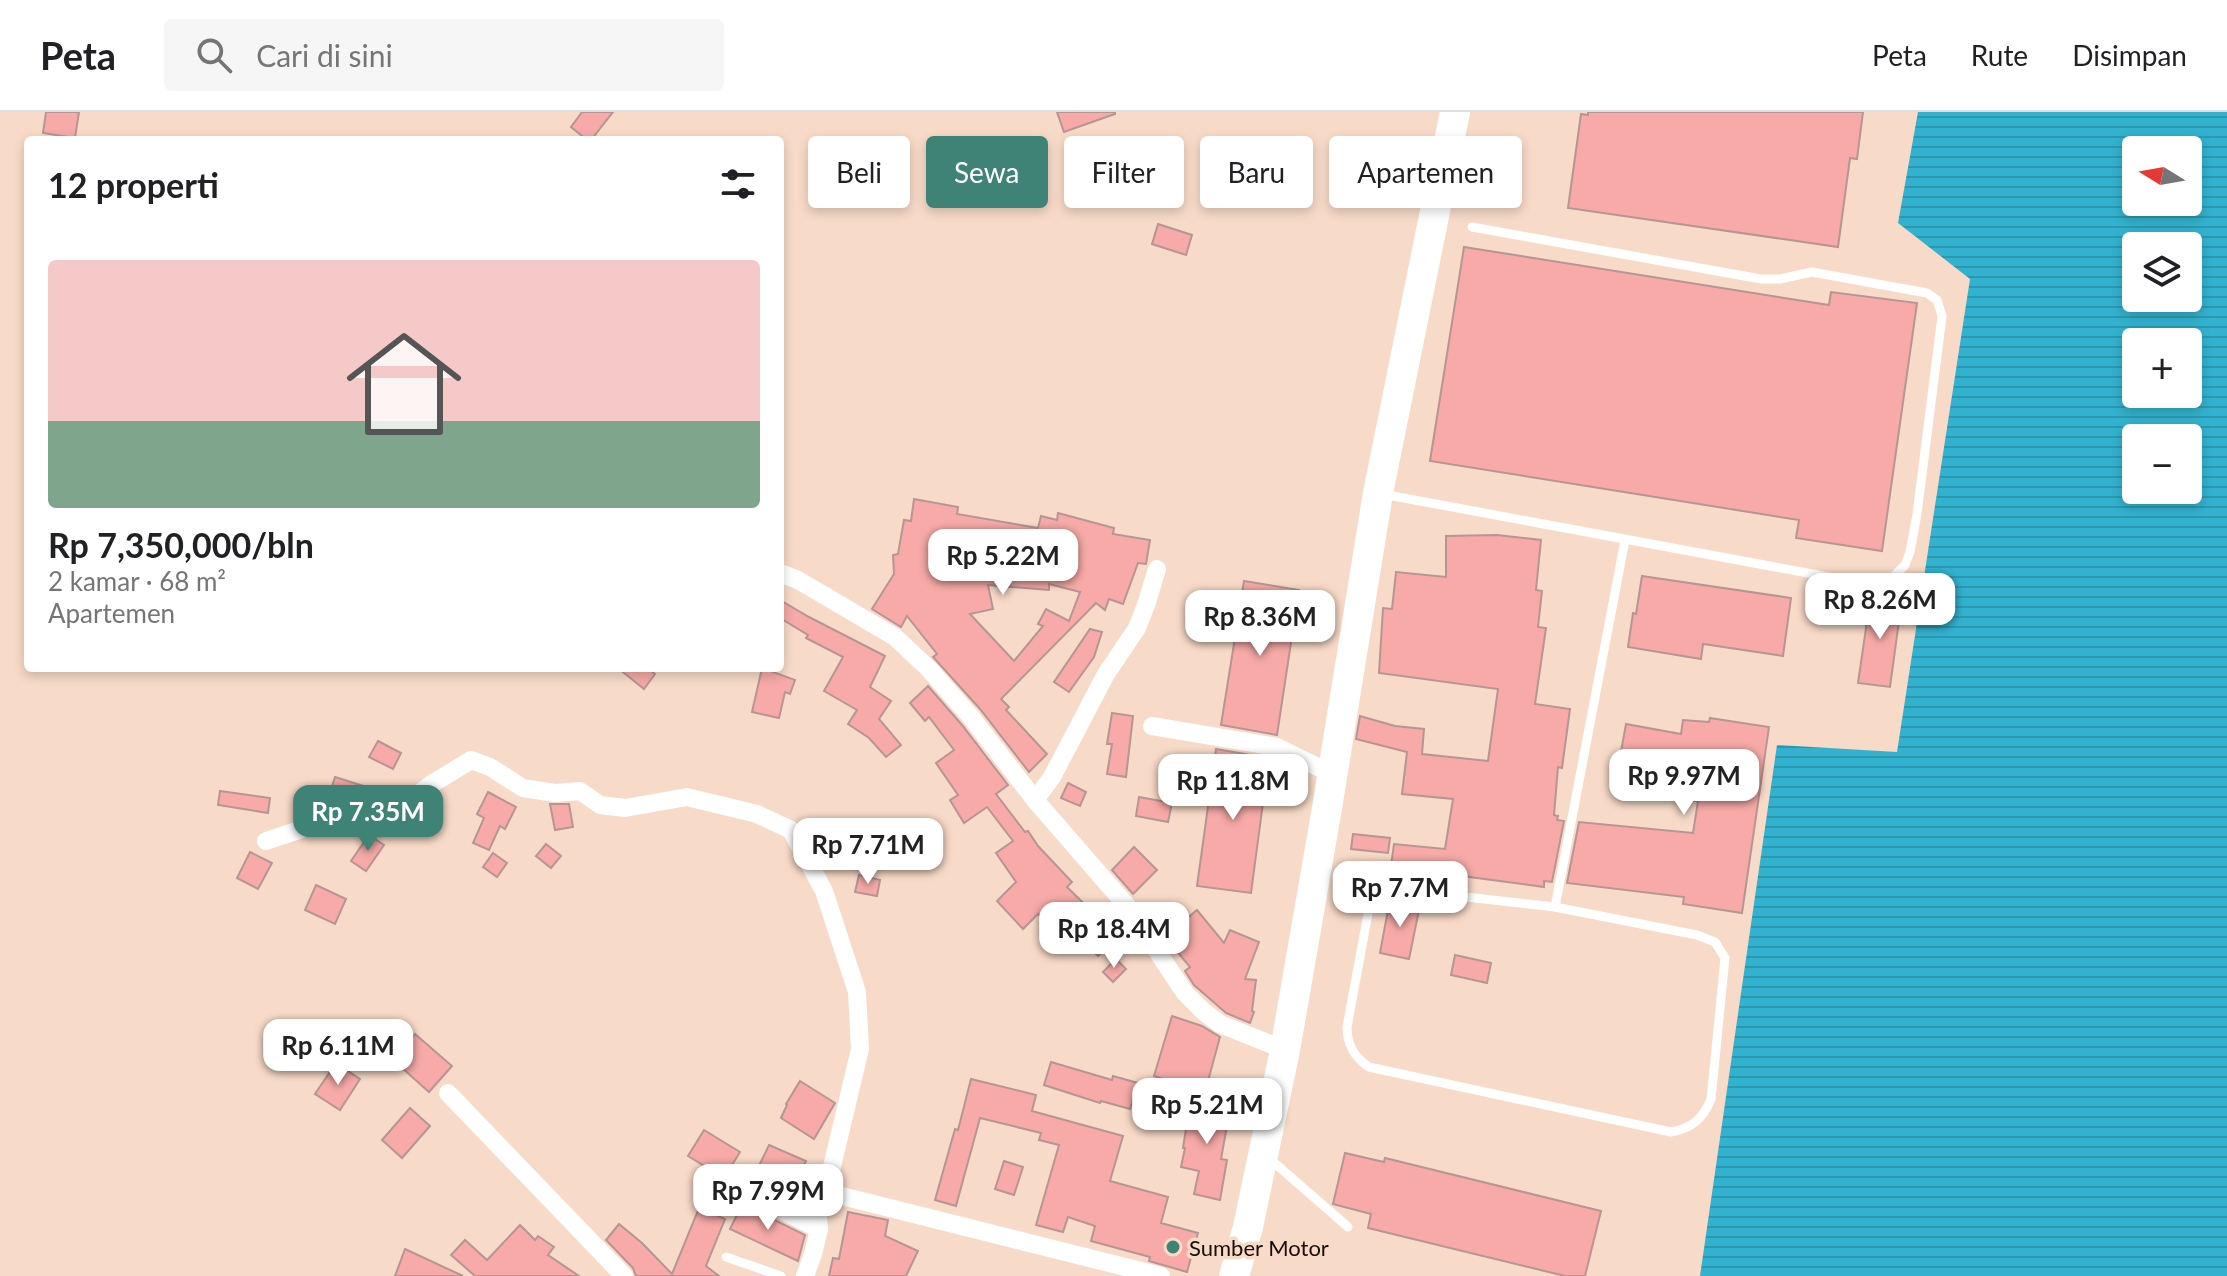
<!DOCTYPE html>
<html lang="id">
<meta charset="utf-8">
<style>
:root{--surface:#fff;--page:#f6f6f6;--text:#202124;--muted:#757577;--line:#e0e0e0;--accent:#3f8377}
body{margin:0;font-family:Lato,sans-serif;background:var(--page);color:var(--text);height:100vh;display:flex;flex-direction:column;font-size:30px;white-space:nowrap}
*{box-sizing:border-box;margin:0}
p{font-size:26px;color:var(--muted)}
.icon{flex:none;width:44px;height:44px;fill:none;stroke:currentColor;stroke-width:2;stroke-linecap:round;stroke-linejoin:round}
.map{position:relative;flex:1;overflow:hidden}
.drawer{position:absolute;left:24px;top:24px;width:760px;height:536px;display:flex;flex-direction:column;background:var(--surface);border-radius:8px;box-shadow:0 4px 12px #0003}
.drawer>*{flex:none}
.hud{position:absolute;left:808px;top:24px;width:760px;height:72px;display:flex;gap:16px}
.needle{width:52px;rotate:281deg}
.buttons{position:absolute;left:2122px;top:24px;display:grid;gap:16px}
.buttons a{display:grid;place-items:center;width:80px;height:80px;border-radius:8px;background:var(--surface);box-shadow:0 4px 12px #0003;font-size:40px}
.price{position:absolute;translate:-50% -68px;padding:0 18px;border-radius:16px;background:#fff;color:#222;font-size:26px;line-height:52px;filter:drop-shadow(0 2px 4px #0008)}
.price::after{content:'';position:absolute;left:50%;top:48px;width:24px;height:18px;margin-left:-12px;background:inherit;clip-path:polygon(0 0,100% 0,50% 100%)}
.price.current{background:var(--accent);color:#fff}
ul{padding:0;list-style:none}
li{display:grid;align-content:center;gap:16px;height:424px;padding:0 24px}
li span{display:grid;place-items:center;height:248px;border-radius:8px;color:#555}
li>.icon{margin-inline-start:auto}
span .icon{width:144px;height:144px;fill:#fffc;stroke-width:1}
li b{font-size:34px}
h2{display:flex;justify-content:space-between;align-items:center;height:96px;padding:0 24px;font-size:34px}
.tag{padding:0 28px;border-radius:8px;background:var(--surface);box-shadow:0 4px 12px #0003;font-size:28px;line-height:72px}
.tag.current{background:var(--accent);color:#fff}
header{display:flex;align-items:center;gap:48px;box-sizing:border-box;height:112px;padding:0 40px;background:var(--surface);border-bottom:2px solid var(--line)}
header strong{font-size:38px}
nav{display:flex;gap:44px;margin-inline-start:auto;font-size:28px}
.search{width:560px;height:72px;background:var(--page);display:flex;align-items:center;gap:20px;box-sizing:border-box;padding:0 28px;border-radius:8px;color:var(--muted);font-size:30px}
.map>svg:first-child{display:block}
</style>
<header>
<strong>Peta</strong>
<div class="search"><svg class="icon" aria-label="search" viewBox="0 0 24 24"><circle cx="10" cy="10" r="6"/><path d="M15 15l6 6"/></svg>Cari di sini</div>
<nav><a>Peta</a><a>Rute</a><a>Disimpan</a></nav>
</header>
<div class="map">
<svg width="2227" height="1164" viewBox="0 0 2227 1164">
<defs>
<pattern id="water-rules" width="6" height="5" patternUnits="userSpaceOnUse" patternTransform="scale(2)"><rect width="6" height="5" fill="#32b2cf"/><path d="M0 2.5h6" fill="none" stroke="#2c98b0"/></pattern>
</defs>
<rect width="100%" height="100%" fill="#f8dac8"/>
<path fill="url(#water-rules)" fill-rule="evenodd" d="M 1918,0 L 2227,0 L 2227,1164 L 1700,1164 L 1777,633 L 1897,640 L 1970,167 L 1898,111 ZM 2136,38 L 2188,38 L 2188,90 L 2136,90 ZM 2136,134 L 2188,134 L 2188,186 L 2136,186 ZM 2136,230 L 2188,230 L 2188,282 L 2136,282 ZM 2136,326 L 2188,326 L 2188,378 L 2136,378 Z"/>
<g fill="#f7aaa7" stroke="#b79593" stroke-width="2" fill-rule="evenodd">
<polygon points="46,0 79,0 75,26 43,21"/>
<polygon points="582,0 613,0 591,28 587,28 571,15"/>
<polygon points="1057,0 1115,0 1115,2 1064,20"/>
<polygon points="1588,0 1863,0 1857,47 1850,46 1838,135 1568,96 1581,2 1588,3"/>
<polygon points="1158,112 1192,123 1186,143 1152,132"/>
<polygon points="1464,135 1829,193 1831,180 1917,191 1882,439 1796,426 1799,408 1430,349"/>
<path d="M 914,387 L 958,395 L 957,402 L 1038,416 L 1041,404 L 1057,408 L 1058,401 L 1114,416 L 1113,422 L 1150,428 L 1146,452 L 1138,451 L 1123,492 L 1109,487 L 1105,498 L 1096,491 L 1001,587 L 1009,595 L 1006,598 L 1047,642 L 1029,660 L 980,597 L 933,545 L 937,542 L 907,504 L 901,515 L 872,497 L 894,462 L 893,443 L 898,442 L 904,408 L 911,409 ZM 1049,472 L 1080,480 L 1069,509 L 1046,497 L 1038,512 L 1043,514 L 1014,549 L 970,502 L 993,497 L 988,473 L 1049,478 Z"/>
<polygon points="1497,423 1541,428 1536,478 1542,479 1538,515 1546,516 1535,592 1570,597 1562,656 1558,655 1554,703 1558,704 1557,708 1564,709 1552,770 1544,769 1544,775 1454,763 1454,768 1390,761 1394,732 1445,737 1453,687 1402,682 1407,640 1356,627 1360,604 1395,614 1424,617 1422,642 1488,649 1498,577 1379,561 1383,496 1392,497 1396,460 1446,465 1446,424"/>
<polygon points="1642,464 1791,486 1783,544 1703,532 1701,547 1628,535 1633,501 1636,502"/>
<polygon points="1244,469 1299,478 1277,623 1221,613"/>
<polygon points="1871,482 1902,487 1890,575 1858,571"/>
<polygon points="780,488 809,505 885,544 870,575 891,589 879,607 901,633 886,645 869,626 848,612 857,598 824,579 843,545 806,526 808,523 780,506"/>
<polygon points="1090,517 1102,520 1094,545 1069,580 1054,570"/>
<polygon points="618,556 647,556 655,562 644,577"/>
<polygon points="762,556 795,568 790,582 785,580 779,606 752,600"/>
<polygon points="928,574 962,613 1008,673 996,682 1025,720 1028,719 1038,734 1072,770 1067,775 1118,825 1098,844 1071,816 1061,825 1038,802 1023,817 997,789 1016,770 996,741 1013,729 987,695 964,711 950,688 958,683 936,651 954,638 929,605 925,609 910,591"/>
<polygon points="1112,601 1133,604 1126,665 1107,662 1112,632 1107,632"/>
<polygon points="1710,606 1769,615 1742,801 1683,792 1684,785 1567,771 1579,710 1693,721 1698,689 1676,687 1678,666 1618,656 1626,612 1681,622 1683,608 1709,610"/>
<polygon points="378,629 401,641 393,657 369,645"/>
<polygon points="1216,637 1269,646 1251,781 1197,774"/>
<polygon points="335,665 376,678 372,692 358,696 328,687"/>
<polygon points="1068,671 1086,680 1080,694 1061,686"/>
<polygon points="220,679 270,686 268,701 218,693"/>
<polygon points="488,680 516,695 505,717 500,714 489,738 473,731 484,706 477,702"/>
<polygon points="1139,685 1172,691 1168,710 1136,704"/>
<polygon points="550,692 569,692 573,715 555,718"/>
<polygon points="1353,722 1390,726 1388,741 1351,737"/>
<polygon points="369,723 384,733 366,759 351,749"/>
<polygon points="546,732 561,744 551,756 536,744"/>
<polygon points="1134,735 1157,758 1133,782 1112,758"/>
<polygon points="250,740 272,751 258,777 237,766"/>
<polygon points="493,741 507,751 497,765 483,755"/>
<polygon points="859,763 880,768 877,784 855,780"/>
<polygon points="316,773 346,787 335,812 305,798"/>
<polygon points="1390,787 1420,793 1409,847 1380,841"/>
<polygon points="1197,798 1224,831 1230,818 1259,830 1245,867 1256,868 1252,899 1254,900 1250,911 1226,901 1194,873 1185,859 1190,855 1165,825"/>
<polygon points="1455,843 1491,851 1487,871 1451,863"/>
<polygon points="1116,847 1126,857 1113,870 1103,860"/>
<polygon points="1172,904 1202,914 1220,925 1205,980 1154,964"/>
<polygon points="415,922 452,954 429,980 393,948"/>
<polygon points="1051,950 1112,968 1113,964 1138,971 1130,997 1101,989 1100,991 1044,973"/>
<polygon points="336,951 360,967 340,998 315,982"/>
<polygon points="971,967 1036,983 1032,999 1123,1024 1110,1069 1168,1085 1161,1111 1198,1121 1187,1160 1149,1149 1150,1145 1091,1129 1095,1114 1068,1105 1063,1120 1036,1113 1059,1033 1039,1028 1041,1021 980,1006 956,1094 935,1088 955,1017 958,1018"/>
<polygon points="800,969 835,991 814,1027 781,1006 787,993 786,992"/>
<polygon points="1193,987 1231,992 1221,1047 1227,1048 1220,1088 1194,1082 1199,1059 1181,1055 1185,1036 1183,1036 1186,1017 1188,1017"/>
<polygon points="410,996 430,1014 402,1046 382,1028"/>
<polygon points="704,1018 740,1040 724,1066 688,1044"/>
<polygon points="769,1033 806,1049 795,1074 757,1058"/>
<polygon points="1345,1041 1384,1050 1385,1046 1601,1099 1585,1164 1565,1164 1368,1116 1371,1102 1333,1092"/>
<polygon points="1004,1049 1023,1055 1014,1083 995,1077"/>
<polygon points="742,1092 805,1123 798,1149 730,1117"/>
<polygon points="699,1096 725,1107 706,1154 719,1164 636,1164 633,1156 606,1128 619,1112 642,1131 672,1162"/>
<polygon points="848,1100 888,1108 885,1124 918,1139 906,1164 829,1164 833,1146 839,1147"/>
<polygon points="520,1113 535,1128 538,1124 554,1135 548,1143 579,1164 475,1164 451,1143 465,1128 487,1148"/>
<polygon points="405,1137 463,1164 395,1164"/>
</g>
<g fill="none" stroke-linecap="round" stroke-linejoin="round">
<g stroke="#fff" stroke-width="9">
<polyline points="1382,382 1867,472 1880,472 1891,467 1905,453 1910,440 1917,402 1942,204 1937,188 1927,181 1812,160 1780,167 1761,167 1472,115"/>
<path d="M 1378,775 L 1555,795 L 1697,823 L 1715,830 L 1725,846 L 1711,987 C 1703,1007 1692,1016 1671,1020 L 1369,955 C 1354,945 1347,933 1347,915 L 1372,780 Z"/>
<polyline points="1555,795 1625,428"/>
<polyline points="1270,1047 1348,1115"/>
<polyline points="726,1145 781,1164"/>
</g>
<g stroke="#fff" stroke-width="18">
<polyline points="780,461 798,468 895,525 929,557 971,605 1035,688 1127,794 1185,881 1203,899 1220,912 1285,938"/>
<polyline points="1152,614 1277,635 1332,662"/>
<polyline points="1035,688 1052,665 1106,562 1137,516 1146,493 1157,457"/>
<polyline points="266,729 317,712 354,709 399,697 430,673 471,648 490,655 523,676 555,681 580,679 600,693 625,696 687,685 757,702 791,718 824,779 857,880 860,937 829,1067 822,1079 817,1096 819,1117 813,1142 805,1164"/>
<polyline points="448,981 624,1164"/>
<polyline points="741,1078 819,1117"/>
<polyline points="822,1079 1161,1164"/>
</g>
<polyline stroke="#fff" stroke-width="30" points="1234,1164 1248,1115 1285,938 1327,696 1378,381 1455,0"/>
</g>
<circle fill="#3f8377" stroke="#f8dac8" stroke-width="3" cx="1173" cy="1135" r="8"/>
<g text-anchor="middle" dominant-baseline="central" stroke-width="7" stroke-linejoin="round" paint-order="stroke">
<g font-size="22" fill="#180e08" stroke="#f8dac8" text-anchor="start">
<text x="1189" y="1135">Sumber Motor</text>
</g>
</g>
</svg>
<div class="buttons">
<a><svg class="needle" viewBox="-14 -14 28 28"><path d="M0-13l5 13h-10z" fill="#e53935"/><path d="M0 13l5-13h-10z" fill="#757577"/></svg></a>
<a><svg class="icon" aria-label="layers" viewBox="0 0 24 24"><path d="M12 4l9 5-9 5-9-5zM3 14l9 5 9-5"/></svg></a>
<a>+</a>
<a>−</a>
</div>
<b class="price" style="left:1003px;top:485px">Rp 5.22M</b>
<b class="price" style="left:1880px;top:529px">Rp 8.26M</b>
<b class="price" style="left:1260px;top:546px">Rp 8.36M</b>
<b class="price" style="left:1684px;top:705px">Rp 9.97M</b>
<b class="price" style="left:1233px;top:710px">Rp 11.8M</b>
<b class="price current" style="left:368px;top:741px">Rp 7.35M</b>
<b class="price" style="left:868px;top:774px">Rp 7.71M</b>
<b class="price" style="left:1400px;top:817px">Rp 7.7M</b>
<b class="price" style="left:1114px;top:858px">Rp 18.4M</b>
<b class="price" style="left:338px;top:975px">Rp 6.11M</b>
<b class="price" style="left:1207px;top:1034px">Rp 5.21M</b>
<b class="price" style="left:768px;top:1120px">Rp 7.99M</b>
<div class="hud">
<a class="tag">Beli</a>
<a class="tag current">Sewa</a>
<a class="tag">Filter</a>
<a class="tag">Baru</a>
<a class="tag">Apartemen</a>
</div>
<section class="drawer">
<h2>12 properti<svg class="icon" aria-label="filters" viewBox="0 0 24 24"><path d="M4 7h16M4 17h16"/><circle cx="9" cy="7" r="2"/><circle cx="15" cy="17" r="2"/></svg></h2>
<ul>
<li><span style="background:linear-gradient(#f6c9c9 65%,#7fa58c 0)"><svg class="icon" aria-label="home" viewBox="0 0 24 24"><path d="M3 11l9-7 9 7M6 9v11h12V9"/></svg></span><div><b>Rp 7,350,000/bln</b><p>2 kamar · 68 m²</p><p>Apartemen</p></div></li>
</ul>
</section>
</div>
